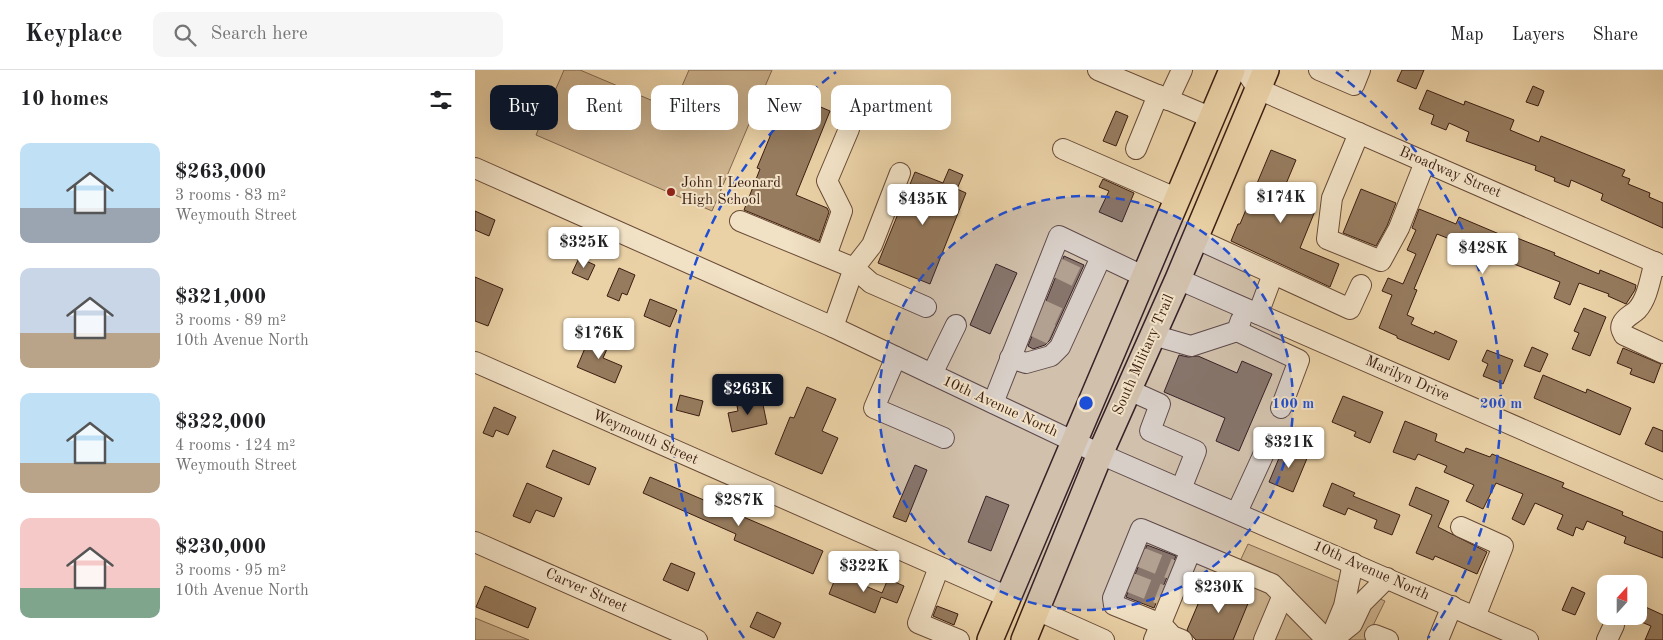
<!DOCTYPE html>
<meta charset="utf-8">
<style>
:root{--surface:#fff;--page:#f6f6f6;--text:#202124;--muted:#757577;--line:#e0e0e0;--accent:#111827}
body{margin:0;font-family:"Old Standard TT",serif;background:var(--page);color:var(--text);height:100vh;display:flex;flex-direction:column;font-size:19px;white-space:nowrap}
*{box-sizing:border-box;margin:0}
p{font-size:16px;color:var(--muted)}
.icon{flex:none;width:28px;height:28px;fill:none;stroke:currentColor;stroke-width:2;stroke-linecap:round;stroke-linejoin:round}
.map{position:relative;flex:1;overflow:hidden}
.drawer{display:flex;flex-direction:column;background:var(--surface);width:475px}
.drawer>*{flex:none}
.guide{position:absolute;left:15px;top:15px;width:475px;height:45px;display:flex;gap:10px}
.needle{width:32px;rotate:21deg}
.tools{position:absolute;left:1122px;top:505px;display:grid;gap:10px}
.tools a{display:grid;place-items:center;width:50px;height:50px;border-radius:10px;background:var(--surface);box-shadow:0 5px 20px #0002;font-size:25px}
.price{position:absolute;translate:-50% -42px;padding:0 11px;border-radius:5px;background:#fff;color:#222;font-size:16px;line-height:32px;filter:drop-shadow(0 1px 2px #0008)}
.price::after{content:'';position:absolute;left:50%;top:30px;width:15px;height:11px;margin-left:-8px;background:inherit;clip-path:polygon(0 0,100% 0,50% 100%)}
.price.active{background:var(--accent);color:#fff}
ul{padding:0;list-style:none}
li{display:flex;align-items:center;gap:15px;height:125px;padding:0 20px}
li span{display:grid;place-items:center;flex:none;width:140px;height:100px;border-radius:10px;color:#555}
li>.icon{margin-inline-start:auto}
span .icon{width:60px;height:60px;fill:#fffc;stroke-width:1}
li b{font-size:21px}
h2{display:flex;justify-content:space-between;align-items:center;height:60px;padding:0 20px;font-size:21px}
.tag{padding:0 18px;border-radius:10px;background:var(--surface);box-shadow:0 5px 20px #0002;font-size:18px;line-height:45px}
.tag.active{background:var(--accent);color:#fff}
header{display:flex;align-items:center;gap:30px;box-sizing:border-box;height:70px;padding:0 25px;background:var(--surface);border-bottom:1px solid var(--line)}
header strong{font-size:24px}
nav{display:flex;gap:28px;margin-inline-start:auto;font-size:18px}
.search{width:350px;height:45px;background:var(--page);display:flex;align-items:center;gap:12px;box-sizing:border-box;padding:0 18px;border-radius:10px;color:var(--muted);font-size:19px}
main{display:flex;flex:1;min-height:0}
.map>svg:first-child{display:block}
</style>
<header>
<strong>Keyplace</strong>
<div class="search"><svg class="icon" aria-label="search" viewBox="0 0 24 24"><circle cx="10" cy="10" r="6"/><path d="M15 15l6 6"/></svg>Search here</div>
<nav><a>Map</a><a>Layers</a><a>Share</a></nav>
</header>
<main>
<section class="drawer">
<h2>10 homes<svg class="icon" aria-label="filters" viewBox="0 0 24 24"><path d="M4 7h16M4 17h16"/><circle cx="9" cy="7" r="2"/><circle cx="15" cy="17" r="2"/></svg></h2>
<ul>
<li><span style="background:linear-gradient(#bfe0f5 65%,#9aa5b1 0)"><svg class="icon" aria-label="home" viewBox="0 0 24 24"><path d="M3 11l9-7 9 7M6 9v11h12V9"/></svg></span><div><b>$263,000</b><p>3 rooms · 83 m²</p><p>Weymouth Street</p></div></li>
<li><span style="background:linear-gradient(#c9d6e8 65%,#b9a48a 0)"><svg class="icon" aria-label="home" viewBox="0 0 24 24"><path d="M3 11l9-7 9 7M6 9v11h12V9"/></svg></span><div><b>$321,000</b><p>3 rooms · 89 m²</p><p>10th Avenue North</p></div></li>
<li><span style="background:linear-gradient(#bfe0f5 70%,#b9a48a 0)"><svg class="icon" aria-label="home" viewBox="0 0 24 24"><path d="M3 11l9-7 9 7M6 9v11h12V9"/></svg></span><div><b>$322,000</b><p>4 rooms · 124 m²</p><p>Weymouth Street</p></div></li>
<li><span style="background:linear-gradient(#f6c9c9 70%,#7fa58c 0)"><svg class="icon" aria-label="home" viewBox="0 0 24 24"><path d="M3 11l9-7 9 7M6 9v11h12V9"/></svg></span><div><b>$230,000</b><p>3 rooms · 95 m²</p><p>10th Avenue North</p></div></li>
</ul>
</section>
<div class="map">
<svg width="1188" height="570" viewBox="0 0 1188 570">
<rect width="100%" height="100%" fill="#ead1a6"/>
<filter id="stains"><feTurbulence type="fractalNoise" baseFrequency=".004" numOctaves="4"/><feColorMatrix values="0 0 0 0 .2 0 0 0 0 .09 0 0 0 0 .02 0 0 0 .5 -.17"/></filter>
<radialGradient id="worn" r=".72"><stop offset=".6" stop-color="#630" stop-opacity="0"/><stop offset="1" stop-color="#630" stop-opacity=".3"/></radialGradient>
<g fill="#ccb28d" stroke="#84684f">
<polygon points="89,0 105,0 197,39 214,0 297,0 237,141 61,65"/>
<polygon points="773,474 910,531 891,570 728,570"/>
<polygon points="0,548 54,570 0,570"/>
</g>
<g fill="#967b5e" stroke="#3b1d11">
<polygon points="927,0 949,0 941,19 922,11"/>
<polygon points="1058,16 1069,21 1063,36 1051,32"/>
<polygon points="952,20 989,35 990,31 1039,50 1035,60 1064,72 1066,66 1150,100 1147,106 1155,109 1153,114 1175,123 1174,127 1188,133 1188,158 1126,130 1128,124 1096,110 1094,117 1079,111 1080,108 1060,100 1061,96 991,71 994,62 974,53 971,60 956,54 959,45 944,39"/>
<polygon points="313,23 355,41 321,125 352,138 354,142 344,171 269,140 285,99 282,98"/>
<polygon points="641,41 653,46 641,76 628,71"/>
<polygon points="796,80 821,90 808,121 815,124 813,130 840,141 825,178 864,194 855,217 756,171 763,154 765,154"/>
<polygon points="474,99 488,105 482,119 491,123 455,214 403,193 440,102 468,113"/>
<polygon points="628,109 659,123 647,152 624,142 634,121 624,117"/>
<polygon points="886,119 921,133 912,156 901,176 868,163"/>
<polygon points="944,139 981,154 984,147 1036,169 1037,166 1080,183 1079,185 1124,204 1125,200 1161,215 1160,220 1151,234 1133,226 1134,224 1104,213 1095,235 1079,228 1085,212 962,164 939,219 942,220 932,245 939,248 936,254 959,264 960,261 982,271 974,290 922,268 922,266 904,258 917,225 907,221 913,208 928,214 941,184 932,180 941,160 937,158"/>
<polygon points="0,141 20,150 14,166 0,160"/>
<polygon points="589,186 609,195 575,270 570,275 558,279 553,276"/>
<polygon points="104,188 120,195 113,210 97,203"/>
<polygon points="521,194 542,203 515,264 495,255"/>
<polygon points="144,198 160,205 152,225 147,223 144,231 132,226"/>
<polygon points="0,207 28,219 13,256 0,251"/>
<polygon points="175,229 202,240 195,257 169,246"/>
<polygon points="1109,238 1131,247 1115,286 1097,279 1104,263 1099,261"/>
<polygon points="116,264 135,272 128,288 147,296 140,313 102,297"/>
<polygon points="1057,277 1073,284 1065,302 1049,296"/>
<polygon points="1148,278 1186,294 1179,313 1155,304 1157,299 1142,293"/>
<polygon points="1012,280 1038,290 1028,314 1008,306 1013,294 1007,291"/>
<polygon points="704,285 713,287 723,286 762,303 767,291 797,304 764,381 741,371 750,348 689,322"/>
<polygon points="1068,305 1111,323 1112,319 1156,338 1145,365 1059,328"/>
<polygon points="332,317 361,329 347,361 363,368 347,404 300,384 315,347 319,348"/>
<polygon points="205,325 228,331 224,346 201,340"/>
<polygon points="868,326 908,342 895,373 879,366 881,362 857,352"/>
<polygon points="287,330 292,354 257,362 253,343 263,341 262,336"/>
<polygon points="19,337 41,347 33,365 21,360 18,367 8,363"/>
<polygon points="930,351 962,364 960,371 989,383 991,378 1015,387 1017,384 1089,413 1087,417 1148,442 1147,445 1188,462 1188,488 1149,473 1151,467 1112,451 1108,460 1101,457 1098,466 1082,459 1088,445 1060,433 1049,455 1037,449 1048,424 1021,413 1008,439 991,431 999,415 969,402 972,396 943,384 940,390 918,382"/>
<polygon points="1178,357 1188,361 1188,382 1170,374"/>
<polygon points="809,376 833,386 818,422 794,412"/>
<polygon points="78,380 121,398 114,415 71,397"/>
<polygon points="440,395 452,400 431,452 418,447"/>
<polygon points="175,407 348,481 338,504 259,470 261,464 168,423"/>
<polygon points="52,413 87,428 79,447 61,440 55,453 38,446"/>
<polygon points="857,413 880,423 878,426 925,445 917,465 899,458 902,450 873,438 870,445 848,436"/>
<polygon points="941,417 974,431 963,457 1012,482 1002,504 960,486 958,490 941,483 957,445 934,435"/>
<polygon points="511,426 534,435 516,481 493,472"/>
<polygon points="672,475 701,486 679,538 651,527"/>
<polygon points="196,493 220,503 213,521 188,510"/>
<polygon points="362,504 407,523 413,509 429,516 422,533 406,527 400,543 354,524"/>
<polygon points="737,510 776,526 758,570 721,570 712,560 726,527 729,528"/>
<polygon points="10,516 61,538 53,558 1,537"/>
<polygon points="1097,517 1110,523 1100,545 1087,540"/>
<polygon points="1164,534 1188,545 1188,570 1170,570 1176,556 1164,551"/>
<polygon points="462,536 483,544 479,555 458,546"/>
<polygon points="282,542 306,553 299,568 275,557"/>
</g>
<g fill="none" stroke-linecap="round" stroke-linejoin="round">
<g stroke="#c7ad88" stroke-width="20" stroke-dasharray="20 10" stroke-linecap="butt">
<polyline points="583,198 606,209"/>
<polyline points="565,239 589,250"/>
<polyline points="558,256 582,267"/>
<polyline points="665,487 698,500"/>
<polyline points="654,512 687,525"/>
</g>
<g stroke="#674a36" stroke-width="22">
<g id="minor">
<polyline points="623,0 737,48"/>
<polyline points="770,0 783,19 1188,196"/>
<polyline points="844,0 879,15 885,0"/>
<polyline points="693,30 707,0"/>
<polyline points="884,63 857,128 852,169 906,191 924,158 950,92"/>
<polyline points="588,79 703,129"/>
<polyline points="661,79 683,25"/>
<polyline points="0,98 358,257 625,384 1053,570"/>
<polyline points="425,103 397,175 379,198 396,213 451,237"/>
<polyline points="265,151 379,198 358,257"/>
<polyline points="720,168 875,239 886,215"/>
<polyline points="351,186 367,141 352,111 374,59"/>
<path d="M 1180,192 C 1175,208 1173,228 1162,240 C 1157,245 1150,247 1147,254 C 1145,258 1147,261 1149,265 L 1188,283"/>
<polyline points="703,209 1188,421"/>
<polyline points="783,244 798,204"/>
<polyline points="762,261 824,290 806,338"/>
<polyline points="678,265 716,276 762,261 766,250"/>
<polyline points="421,287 399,338 469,368"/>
<polyline points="535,288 551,293 576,286 585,277 626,187"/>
<polyline points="0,292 533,527"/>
<polyline points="457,304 481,255"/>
<polyline points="654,320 685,334 675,361 721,381 706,419"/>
<polyline points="518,333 584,166 670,207"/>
<polyline points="762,442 791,379"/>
<polyline points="986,457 1028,476 1000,547"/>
<polyline points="0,472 222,570"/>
<polyline points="464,497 443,553 484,570"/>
<polyline points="562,540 629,570"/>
<polyline points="900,565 913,570"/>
<polyline points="679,570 716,480 797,514 852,570"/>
<polyline points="707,570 697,566 686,554 639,535 638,528 666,459 716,480"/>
<polyline points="789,570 808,525"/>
<polyline points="855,570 869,536 878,493"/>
<polyline points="857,570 877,554 887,533 912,508"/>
<polyline points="963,570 977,536"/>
<polyline points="1132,570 1139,555"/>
</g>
</g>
<g stroke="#3b1d11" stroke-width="28">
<g id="major">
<polyline points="515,570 757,0"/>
<polyline points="549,570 625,384 703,209 791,0"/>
</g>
</g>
<use href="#minor" stroke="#f1e1c5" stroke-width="20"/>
<use href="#major" stroke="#ead1a6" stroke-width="25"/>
</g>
<circle cx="611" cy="333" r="207" fill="#1d4ed8" fill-opacity=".12"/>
<g fill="none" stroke="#1d4ed8" stroke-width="2.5" stroke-dasharray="9 6">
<circle cx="611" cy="333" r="207"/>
<path d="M269 568A415 415 0 0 1 361 2M861 2A415 415 0 0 1 953 568"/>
</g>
<circle fill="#8f2418" stroke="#f1e1c5" stroke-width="2" cx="196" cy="122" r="5"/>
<g text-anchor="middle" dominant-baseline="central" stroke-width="4" stroke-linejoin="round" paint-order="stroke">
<g font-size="15" fill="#3b1d11" stroke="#f1e1c5">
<text transform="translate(975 103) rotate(23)">Broadway Street</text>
<text transform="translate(669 285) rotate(-66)">South Military Trail</text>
<text transform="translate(932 309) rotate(24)">Marilyn Drive</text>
<text transform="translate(525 337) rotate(25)">10th Avenue North</text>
<text transform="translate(170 368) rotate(24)">Weymouth Street</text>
<text transform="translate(896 501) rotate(24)">10th Avenue North</text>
<text transform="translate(111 521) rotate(24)">Carver Street</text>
</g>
<g font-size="15" fill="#3b1d11" stroke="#f1e1c5" text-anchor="start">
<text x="206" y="113">John I Leonard<tspan x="206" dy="17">High School</tspan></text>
</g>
</g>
<circle cx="611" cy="333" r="8" fill="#1d4ed8" stroke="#f1e1c5" stroke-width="2.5"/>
<g font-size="15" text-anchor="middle" font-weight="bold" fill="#1d4ed8" stroke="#f1e1c5" stroke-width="4" stroke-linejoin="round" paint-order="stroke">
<text x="818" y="338">100 m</text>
<text x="1026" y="338">200 m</text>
</g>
<rect width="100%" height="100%" filter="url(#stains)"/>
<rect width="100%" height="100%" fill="url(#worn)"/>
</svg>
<div class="tools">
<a><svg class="needle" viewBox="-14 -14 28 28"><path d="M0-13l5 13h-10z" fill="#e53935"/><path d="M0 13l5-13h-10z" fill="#757577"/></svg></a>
</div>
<b class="price" style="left:806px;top:154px">$174K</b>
<b class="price" style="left:448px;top:156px">$435K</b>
<b class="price" style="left:109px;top:199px">$325K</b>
<b class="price" style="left:1008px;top:205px">$428K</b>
<b class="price" style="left:124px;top:290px">$176K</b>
<b class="price active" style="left:273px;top:346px">$263K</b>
<b class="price" style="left:814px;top:399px">$321K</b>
<b class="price" style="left:264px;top:457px">$287K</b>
<b class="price" style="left:389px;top:523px">$322K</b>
<b class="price" style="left:744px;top:544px">$230K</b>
<div class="guide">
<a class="tag active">Buy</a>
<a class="tag">Rent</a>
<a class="tag">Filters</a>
<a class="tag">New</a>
<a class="tag">Apartment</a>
</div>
</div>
</main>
